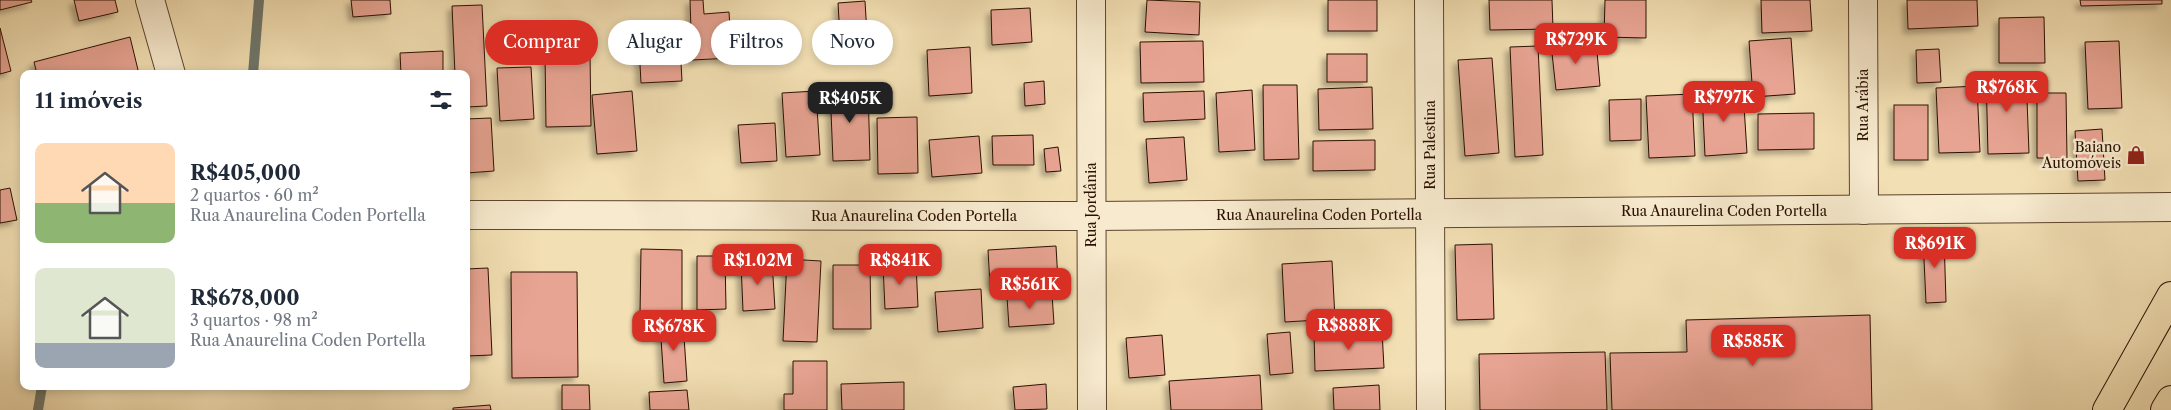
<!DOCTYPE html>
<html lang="pt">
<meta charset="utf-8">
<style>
:root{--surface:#fff;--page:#f2f2f3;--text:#1f2937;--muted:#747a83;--accent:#d93025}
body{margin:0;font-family:"Libre Caslon Text",serif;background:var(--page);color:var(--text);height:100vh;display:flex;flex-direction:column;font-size:19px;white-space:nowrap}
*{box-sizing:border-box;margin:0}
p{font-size:16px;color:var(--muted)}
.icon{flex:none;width:28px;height:28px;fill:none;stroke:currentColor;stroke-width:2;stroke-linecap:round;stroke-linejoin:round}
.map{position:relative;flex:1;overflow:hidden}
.panel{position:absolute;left:20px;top:70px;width:450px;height:320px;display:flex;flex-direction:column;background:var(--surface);border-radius:10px;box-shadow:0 2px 8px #0003}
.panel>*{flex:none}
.hud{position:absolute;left:485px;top:20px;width:475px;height:45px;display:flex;gap:10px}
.price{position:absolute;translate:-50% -42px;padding:0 11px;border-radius:10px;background:var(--accent);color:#fff;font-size:16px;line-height:32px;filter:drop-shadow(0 1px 2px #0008)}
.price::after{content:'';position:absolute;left:50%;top:30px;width:15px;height:11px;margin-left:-8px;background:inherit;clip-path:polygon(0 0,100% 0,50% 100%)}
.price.current{background:#222;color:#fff}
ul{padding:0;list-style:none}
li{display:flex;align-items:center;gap:15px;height:125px;padding:0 15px}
li span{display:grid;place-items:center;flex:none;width:140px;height:100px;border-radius:10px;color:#555}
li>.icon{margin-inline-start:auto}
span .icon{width:60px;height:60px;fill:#fffc;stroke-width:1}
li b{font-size:21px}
h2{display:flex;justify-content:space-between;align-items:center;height:60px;padding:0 15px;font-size:21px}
.pill{padding:0 18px;border-radius:22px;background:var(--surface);box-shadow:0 2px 8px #0003;font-size:18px;line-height:45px}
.pill.current{background:var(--accent);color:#fff}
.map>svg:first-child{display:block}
</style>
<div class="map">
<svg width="2171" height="410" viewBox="0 0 2171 410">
<defs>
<filter id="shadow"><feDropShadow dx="-4.5" dy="4.5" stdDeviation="2.5" flood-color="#0004"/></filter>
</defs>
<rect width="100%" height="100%" fill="#f2dfb3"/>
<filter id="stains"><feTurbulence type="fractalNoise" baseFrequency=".004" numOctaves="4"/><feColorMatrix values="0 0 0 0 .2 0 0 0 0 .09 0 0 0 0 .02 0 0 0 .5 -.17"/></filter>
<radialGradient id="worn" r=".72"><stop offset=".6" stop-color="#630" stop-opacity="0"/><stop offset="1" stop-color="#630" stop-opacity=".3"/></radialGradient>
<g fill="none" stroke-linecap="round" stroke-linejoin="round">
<g stroke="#6e776c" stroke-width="10">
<polyline points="253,74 259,0"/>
<polyline points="38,410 42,386"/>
</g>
</g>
<g fill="#e8a493" stroke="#2a1000" filter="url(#shadow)">
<polygon points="0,0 31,0 32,2 0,10"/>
<polygon points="74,0 115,0 118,12 79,21"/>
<polygon points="351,0 390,0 391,14 353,17"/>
<polygon points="690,0 703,0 704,14 729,12 732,58 692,60"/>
<polygon points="1147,0 1200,2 1199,35 1145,32"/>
<rect x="1328" y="0" width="49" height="31"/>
<polygon points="1489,0 1552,0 1553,29 1490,30"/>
<polygon points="1605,0 1646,0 1646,38 1604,37"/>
<polygon points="1761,0 1810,0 1812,31 1762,33"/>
<polygon points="1907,0 1977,0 1978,26 1908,29"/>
<polygon points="2080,0 2162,0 2162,4 2081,6"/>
<polygon points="865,1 868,52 841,53 838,3"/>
<polygon points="482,5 487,106 466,107 466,74 455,74 452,6"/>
<polygon points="1030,8 1032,42 992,45 991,10"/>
<polygon points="2044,17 2045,63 1999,63 1999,18"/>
<polygon points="679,26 682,81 641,83 638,28"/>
<polygon points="0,28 11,71 0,74"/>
<polygon points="130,37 139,74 37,74 34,62"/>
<polygon points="1791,38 1795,94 1753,97 1749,41"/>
<polygon points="1596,40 1600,86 1556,90 1551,44"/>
<polygon points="1203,41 1204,82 1141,83 1140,42"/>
<polygon points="2119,41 2122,108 2088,109 2085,42"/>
<polygon points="1538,46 1543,155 1515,157 1510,47"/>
<polygon points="970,47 972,93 929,96 927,50"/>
<polygon points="1939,49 1941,82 1917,83 1916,50"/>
<polygon points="443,51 443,74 401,74 400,53"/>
<polygon points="545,53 590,53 591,126 546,127"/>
<rect x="1327" y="54" width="40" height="28"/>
<polygon points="1492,58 1499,153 1465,156 1458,60"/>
<polygon points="531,67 534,119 500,121 497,68"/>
<polygon points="387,71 387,74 351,74 351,73"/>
<polygon points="2026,72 2029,153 1988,154 1986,73"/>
<polygon points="1044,81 1045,104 1025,106 1024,83"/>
<polygon points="1263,85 1297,85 1299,159 1264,160"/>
<polygon points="1977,86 1980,152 1939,153 1936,88"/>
<polygon points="830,87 868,87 870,160 833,161"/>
<polygon points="1372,87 1373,129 1319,130 1318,89"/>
<polygon points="1252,90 1255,150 1219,152 1216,93"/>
<polygon points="1743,90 1747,153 1705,156 1702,92"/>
<polygon points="632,91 637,151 597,154 592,95"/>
<polygon points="816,91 820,155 786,157 782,93"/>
<polygon points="1204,91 1205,119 1144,122 1143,93"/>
<polygon points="2037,93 2066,93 2067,158 2037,158"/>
<polygon points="1692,94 1695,156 1649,158 1646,96"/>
<polygon points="1641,99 1641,140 1610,141 1609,100"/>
<rect x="1894" y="105" width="34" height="55"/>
<polygon points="1814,113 1814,149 1758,150 1758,114"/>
<polygon points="917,117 918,173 878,174 877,118"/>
<polygon points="491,118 494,171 466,173 466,119"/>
<polygon points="775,123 777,161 741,163 738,125"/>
<polygon points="2102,129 2105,180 2078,181 2075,131"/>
<polygon points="1033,135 1034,165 993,165 992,136"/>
<polygon points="979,136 982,173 932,177 929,140"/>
<polygon points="1184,137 1187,180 1149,183 1146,139"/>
<polygon points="1375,140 1375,170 1313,171 1313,141"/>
<polygon points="1058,147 1061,171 1046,172 1044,149"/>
<polygon points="10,188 17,220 0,223 0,190"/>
<polygon points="1923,237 1944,237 1946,302 1926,303"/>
<polygon points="1492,244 1494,319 1457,320 1455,245"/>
<polygon points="1056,246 1058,281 990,285 988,250"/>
<polygon points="641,249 682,250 682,316 640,316"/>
<polygon points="697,256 725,256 726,309 697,310"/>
<polygon points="787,259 821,261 817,342 783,341"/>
<polygon points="772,261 775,309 743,311 741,263"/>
<polygon points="1332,261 1335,319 1285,322 1282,264"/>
<polygon points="916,263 918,307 885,309 883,265"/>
<polygon points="833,265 870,265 871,329 833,329"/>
<polygon points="488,268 492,355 466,356 466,269"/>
<polygon points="511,272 577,272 578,377 512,378"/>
<polygon points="981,289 983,328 938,332 935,292"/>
<polygon points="1052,294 1054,324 1009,327 1007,297"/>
<polygon points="1870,315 1872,410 1612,410 1610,353 1687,352 1686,320"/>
<polygon points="683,322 687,381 664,383 660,324"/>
<polygon points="1382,331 1384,368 1315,371 1314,333"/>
<polygon points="1290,332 1293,373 1270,375 1267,334"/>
<polygon points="1162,335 1165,375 1129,378 1126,338"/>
<polygon points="1605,352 1607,410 1480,410 1479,354"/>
<polygon points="793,361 827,361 827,410 784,410 784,394 793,394"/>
<polygon points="1260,375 1262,410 1171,410 1169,381"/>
<polygon points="904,382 904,410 842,410 841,384"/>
<polygon points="1046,384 1047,409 1015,410 1013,387"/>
<polygon points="562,385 589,385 590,410 562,410"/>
<polygon points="1379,385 1380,410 1334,410 1333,388"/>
<polygon points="687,390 689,410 650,410 649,392"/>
<polygon points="490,405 491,410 453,410 453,408"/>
</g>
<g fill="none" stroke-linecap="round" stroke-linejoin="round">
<g stroke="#5c442d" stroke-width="30">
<g id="minor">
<polyline points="150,0 171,74"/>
<polyline points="1091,0 1092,410"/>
<polyline points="1429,0 1431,410"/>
<polyline points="1863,0 1864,210"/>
<polyline points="466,215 1092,216 2171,207"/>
</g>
</g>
<g stroke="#2a1000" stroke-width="30">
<g id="trunk">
<polyline points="2107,410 2171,296"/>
<polyline points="2165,410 2171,400"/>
</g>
</g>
<use href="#minor" stroke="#f7eace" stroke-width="28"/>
<use href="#trunk" stroke="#f2dfb3" stroke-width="28"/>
</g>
<defs>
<g id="shop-bare" transform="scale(1.5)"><path d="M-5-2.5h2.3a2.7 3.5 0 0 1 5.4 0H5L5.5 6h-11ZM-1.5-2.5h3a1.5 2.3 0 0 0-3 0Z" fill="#8f2418" stroke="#f7eace" stroke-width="2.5" paint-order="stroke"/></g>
</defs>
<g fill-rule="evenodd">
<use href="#shop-bare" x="2136" y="155"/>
</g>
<g text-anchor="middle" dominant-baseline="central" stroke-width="5" stroke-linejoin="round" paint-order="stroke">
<g font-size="14" fill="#2a1000" stroke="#f7eace">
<text transform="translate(1863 105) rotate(-90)">Rua Arábia</text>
<text transform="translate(1430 145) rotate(-90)">Rua Palestina</text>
<text transform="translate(1091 205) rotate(-90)">Rua Jordânia</text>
<text x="1724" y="211">Rua Anaurelina Coden Portella</text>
<text x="1319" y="215">Rua Anaurelina Coden Portella</text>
<text x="914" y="216">Rua Anaurelina Coden Portella</text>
</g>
<g font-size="14" fill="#2a1000" stroke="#f7eace" text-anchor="end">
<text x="2121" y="147">Baiano<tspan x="2121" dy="16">Automóveis</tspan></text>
</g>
</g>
<rect width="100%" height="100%" filter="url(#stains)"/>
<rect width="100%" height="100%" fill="url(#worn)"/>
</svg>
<b class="price" style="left:1576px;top:65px">R$729K</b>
<b class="price" style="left:2007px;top:113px">R$768K</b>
<b class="price" style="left:1724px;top:123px">R$797K</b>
<b class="price current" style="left:850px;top:124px">R$405K</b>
<b class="price" style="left:1935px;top:269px">R$691K</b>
<b class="price" style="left:758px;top:286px">R$1.02M</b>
<b class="price" style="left:900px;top:286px">R$841K</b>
<b class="price" style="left:1030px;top:310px">R$561K</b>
<b class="price" style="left:1349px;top:351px">R$888K</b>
<b class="price" style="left:674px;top:352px">R$678K</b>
<b class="price" style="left:1753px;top:367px">R$585K</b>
<div class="hud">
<a class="pill current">Comprar</a>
<a class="pill">Alugar</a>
<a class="pill">Filtros</a>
<a class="pill">Novo</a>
</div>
<section class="panel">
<h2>11 imóveis<svg class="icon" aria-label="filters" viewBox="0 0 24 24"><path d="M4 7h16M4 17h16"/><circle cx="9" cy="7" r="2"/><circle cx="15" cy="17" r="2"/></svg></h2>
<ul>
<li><span style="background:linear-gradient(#ffd9b3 60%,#8fb573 0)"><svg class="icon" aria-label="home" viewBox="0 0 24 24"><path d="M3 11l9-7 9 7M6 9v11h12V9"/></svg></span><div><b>R$405,000</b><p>2 quartos · 60 m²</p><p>Rua Anaurelina Coden Portella</p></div></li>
<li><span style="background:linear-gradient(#dfe7d0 75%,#9aa5b1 0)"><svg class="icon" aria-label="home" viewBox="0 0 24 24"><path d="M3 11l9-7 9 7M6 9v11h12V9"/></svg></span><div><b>R$678,000</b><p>3 quartos · 98 m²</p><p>Rua Anaurelina Coden Portella</p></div></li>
</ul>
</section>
</div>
